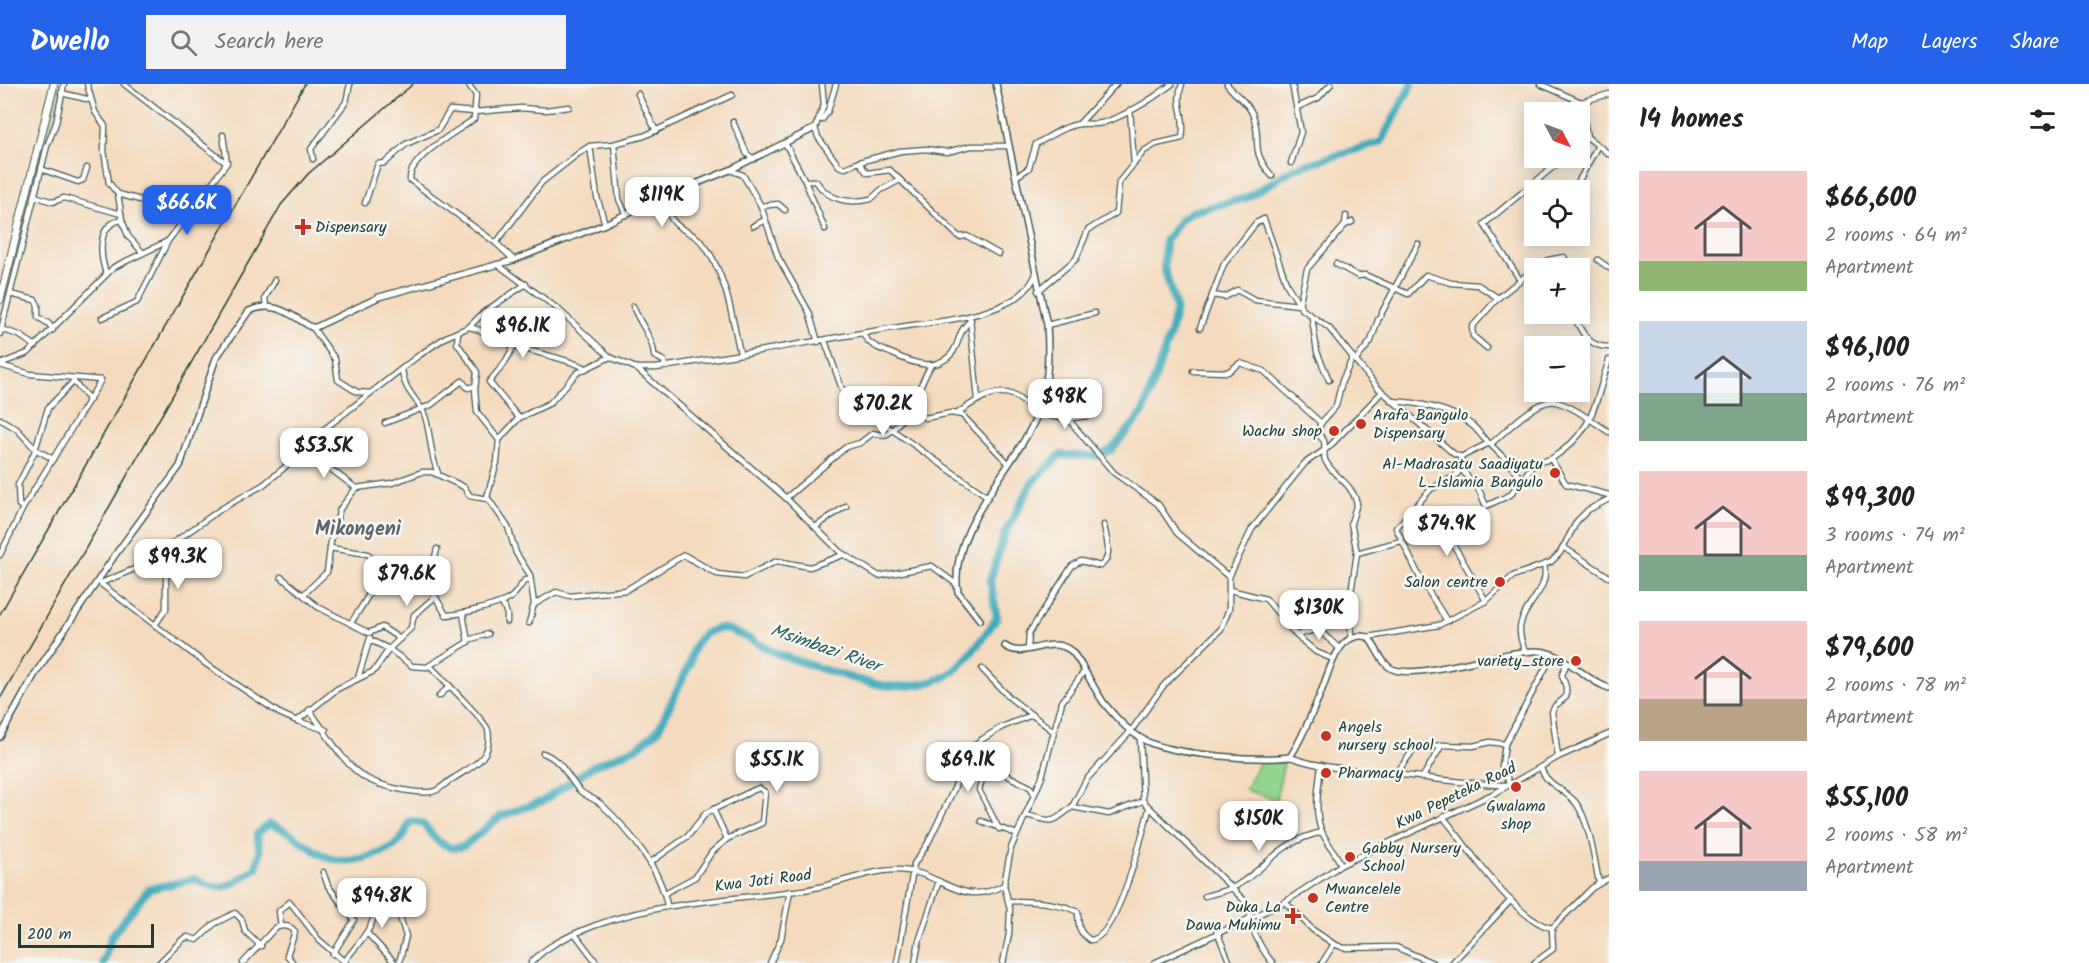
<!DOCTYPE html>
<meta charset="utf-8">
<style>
:root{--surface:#fff;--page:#f2f2f2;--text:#222;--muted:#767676;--accent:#2563eb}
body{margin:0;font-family:Kalam,sans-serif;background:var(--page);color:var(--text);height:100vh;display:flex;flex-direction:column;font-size:22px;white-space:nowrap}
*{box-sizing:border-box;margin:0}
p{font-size:20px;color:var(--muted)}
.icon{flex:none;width:33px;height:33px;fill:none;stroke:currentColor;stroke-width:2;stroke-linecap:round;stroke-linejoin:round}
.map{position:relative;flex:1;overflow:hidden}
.sheet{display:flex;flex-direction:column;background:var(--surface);width:480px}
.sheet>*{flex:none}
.needle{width:39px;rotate:131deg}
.tools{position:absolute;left:1524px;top:18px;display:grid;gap:12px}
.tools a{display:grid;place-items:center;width:66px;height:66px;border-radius:0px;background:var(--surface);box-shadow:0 3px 15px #0003;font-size:30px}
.scale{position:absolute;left:18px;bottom:15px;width:136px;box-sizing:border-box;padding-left:6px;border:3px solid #1f3d34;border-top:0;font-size:16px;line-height:21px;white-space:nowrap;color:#1f3d34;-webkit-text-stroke:4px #f6f6f2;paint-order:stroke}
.price{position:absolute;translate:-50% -51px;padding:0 14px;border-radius:12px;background:#fff;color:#222;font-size:20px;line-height:39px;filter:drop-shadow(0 2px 3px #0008)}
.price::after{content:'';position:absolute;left:50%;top:36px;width:18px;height:14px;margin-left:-9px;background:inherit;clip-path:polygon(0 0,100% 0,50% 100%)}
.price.current{background:var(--accent);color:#fff}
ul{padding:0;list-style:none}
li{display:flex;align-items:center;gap:18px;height:150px;padding:0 30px}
li span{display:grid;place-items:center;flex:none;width:168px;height:120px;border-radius:0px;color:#555}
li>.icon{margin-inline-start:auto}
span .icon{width:72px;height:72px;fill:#fffc;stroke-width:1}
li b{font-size:26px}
h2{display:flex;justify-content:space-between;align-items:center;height:72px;padding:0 30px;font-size:26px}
header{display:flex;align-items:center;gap:36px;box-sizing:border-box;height:84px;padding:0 30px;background:var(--accent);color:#fff}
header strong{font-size:28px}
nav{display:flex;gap:33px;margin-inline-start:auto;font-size:21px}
.search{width:420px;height:54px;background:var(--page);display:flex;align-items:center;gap:15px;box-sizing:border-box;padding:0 21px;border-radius:0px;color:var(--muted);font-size:22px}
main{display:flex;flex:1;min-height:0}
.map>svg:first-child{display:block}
</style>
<header>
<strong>Dwello</strong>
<div class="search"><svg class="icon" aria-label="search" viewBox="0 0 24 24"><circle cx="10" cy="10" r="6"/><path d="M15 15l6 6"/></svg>Search here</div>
<nav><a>Map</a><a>Layers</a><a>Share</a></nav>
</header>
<main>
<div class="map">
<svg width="1609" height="879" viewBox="0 0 1609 879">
<rect width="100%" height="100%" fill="#f6f6f2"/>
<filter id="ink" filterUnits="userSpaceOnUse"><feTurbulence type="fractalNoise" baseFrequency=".0167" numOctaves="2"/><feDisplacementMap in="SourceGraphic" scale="12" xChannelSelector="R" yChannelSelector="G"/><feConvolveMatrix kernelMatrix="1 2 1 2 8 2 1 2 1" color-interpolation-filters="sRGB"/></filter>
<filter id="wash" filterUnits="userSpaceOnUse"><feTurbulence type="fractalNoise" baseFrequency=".008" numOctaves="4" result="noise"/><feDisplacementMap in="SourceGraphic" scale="24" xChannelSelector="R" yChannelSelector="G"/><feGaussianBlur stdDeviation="1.35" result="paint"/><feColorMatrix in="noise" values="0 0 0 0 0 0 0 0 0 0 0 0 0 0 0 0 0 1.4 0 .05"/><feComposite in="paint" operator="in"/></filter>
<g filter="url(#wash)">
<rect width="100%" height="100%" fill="#f4dbbf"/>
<polygon fill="#93d68f" stroke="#598a62" stroke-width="1.5" points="1261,676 1284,679 1276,715 1245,706"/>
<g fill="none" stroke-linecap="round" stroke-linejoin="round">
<g stroke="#3dabbb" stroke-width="1.5">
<polyline points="39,83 61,0"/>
<polyline points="0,241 8,210"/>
</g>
<path stroke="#3dabbb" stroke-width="8" d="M 103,879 L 112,851 L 149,805 L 195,795 C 224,811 231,801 256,784 L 260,768 L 257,750 L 269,740 C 295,747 314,771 333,775 C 352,780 390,770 402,754 C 406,749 407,742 410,737 C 426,736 427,748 438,757 C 442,760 448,762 452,764 L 464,762 L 501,732 L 543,717 L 593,682 L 638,663 L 658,646 L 690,579 C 692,563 699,549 716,545 C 731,541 764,564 778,570 C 794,576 810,581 826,586 C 867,599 899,611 942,594 C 962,586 984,552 997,534 L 990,496 L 1005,449 L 1032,399 L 1060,371 L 1096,372 L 1111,366 L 1143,329 L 1170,250 L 1176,224 L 1164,183 L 1165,157 L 1181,135 L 1191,128 L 1246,114 L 1295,84 L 1381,58 L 1412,0"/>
</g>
</g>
<g filter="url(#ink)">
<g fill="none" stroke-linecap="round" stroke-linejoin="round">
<g stroke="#3f5549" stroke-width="7">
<g id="minor">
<polyline points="87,0 95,28 105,42 104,67 109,99 118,110 122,136 128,152 143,169"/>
<polyline points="124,0 226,79"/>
<path d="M 468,0 L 476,11 L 474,35 C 458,47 408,73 410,96 L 496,159 L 514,176"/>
<polyline points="822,0 824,21 815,44 818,53 839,82 845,84 859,78 867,89 890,86 959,153 967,152 999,170"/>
<path d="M 1227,0 C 1234,11 1247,17 1252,29 C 1264,57 1247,63 1272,92"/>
<polyline points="1540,0 1581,18 1609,10"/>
<polyline points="61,9 91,16"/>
<polyline points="638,10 656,47"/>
<polyline points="1581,18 1587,53 1609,70"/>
<polyline points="1298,23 1318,14 1331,0"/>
<polyline points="1130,26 1134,80"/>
<polyline points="822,36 828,27 836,0"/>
<polyline points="733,38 747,70 754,75"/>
<polyline points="1079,40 1116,0"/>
<path d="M 785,59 L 805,97 L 816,97 C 828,117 850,120 871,115 L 881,106 L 900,96"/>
<polyline points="614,60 619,115 626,131"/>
<polyline points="1580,60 1587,53"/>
<polyline points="590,62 597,113 605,140"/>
<polyline points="313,75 311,65 346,18 350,0"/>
<polyline points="859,78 900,67 926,65 947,68 971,62 1008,62"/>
<polyline points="1291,79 1301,48 1292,0"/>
<polyline points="41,85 78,98 83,96 87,84"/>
<polyline points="730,86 743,91 761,122 778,120 785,126"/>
<path d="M 1016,93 L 1029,84 L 1036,60 C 1049,53 1064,42 1079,40 C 1087,39 1094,41 1102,39 C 1128,31 1151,16 1172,0"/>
<polyline points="805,97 825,145"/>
<polyline points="1574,106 1597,63"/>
<polyline points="118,110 144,117 187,135"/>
<polyline points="35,112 53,118 64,114 121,130"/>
<path d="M 664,114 C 672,154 691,140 707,165 C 727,196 732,233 740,269"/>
<polyline points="365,119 378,80 385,79 406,60 438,46 450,26 475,28 521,24 546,26 569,23"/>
<polyline points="761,122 778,173 809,228 818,258"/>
<polyline points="1345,141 1346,132"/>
<polyline points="753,142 765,136"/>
<polyline points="496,159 542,98 579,69 590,62 614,60 644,52 732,11"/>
<polyline points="1598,176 1609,184"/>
<path d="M 497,180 L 558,225 L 610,273 L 636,284 L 656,284 C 733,272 809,258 886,245 C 922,239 963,237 998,223 C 1015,216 1027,209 1035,192"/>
<polyline points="1336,180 1358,192 1365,191 1408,210 1426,191 1451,199 1478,201 1498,214"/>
<polyline points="1535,184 1548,176 1564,173 1569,184"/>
<path d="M 106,189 C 100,172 96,140 122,136"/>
<polyline points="1520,196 1484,140 1564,74"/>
<path d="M 1038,207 L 1076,175 L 1088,146 L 1116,129 L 1119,98 L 1144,67 L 1156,60 L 1182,54 C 1187,31 1174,21 1182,0"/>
<polyline points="10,210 35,216 38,221 38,233 49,240 53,246"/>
<polyline points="1212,211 1225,213 1237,206 1255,216 1299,221"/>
<polyline points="1299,221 1307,185 1345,141 1352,138"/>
<polyline points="266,222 265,214 275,196"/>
<path d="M 633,222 C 639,239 654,255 654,272 L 664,277 L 665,282"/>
<path d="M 1573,230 C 1581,248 1588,263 1609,263"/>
<polyline points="102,234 137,218 168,157 227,79 223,51"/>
<polyline points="970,234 978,316"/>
<polyline points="1312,234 1317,268 1329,296"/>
<polyline points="1047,241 1095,229"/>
<path d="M 469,243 C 485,246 497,256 513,261 C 537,270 562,273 586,284"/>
<polyline points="313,244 335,275 338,296 357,308 370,309"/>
<path d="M 1200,244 L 1224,180 L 1256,139 L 1264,135 L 1287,201 L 1302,225 L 1329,244 L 1377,303 L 1454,370 L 1461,373 L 1489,359 L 1510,380 C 1525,374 1535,381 1551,375 L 1566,400 L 1609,411"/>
<polyline points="1,245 19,251 36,262"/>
<polyline points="458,248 457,259 477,288 475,305 477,328 499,356"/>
<polyline points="0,250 47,62 56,39 64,0"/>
<path d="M 863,250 C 869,262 881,265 893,270 C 912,279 937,289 953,268 C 961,256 957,248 971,236"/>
<polyline points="825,257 842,305 853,323 881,338 988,413"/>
<polyline points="514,262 504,280 489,298 519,334"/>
<polyline points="1487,264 1473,252 1472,243 1498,214 1534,185"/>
<polyline points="1356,276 1371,257 1378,236 1418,160"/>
<polyline points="0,280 28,269 114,183 168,157"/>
<polyline points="0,281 30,290 101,296 23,424 0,471"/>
<polyline points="636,284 786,414 840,468 879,492 932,482 956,500"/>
<path d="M 402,285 C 404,309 418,314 425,332 C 431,351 430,371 438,389"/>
<polyline points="1193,287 1228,288 1240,279 1264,287 1321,339"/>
<polyline points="73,297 90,316"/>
<path d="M 1391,317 C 1416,318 1453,325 1473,342 C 1479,347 1482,354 1489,359"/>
<polyline points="909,324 925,334 951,329 962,331 1008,379"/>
<path d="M 958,329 C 971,320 992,304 1010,310 C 1017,312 1024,319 1030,323 C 1051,336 1069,336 1093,331"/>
<polyline points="0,335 17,345 35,365 53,375"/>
<polyline points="1068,335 1114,389 1158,420 1177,449 1229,493"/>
<polyline points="385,339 431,321 462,297 468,304 475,302"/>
<path d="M 1491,360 C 1504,349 1538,313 1556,318 C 1575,323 1593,338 1609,348"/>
<polyline points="295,375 304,371 313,372 356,404"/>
<path d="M 1551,375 C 1595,347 1594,321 1609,276"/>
<polyline points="1510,380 1521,395"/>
<polyline points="1461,385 1479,406 1486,422 1510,411 1534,380"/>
<path d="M 786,414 L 846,363 L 860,359 L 873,349 C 877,350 883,352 887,350 C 905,340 921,299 931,281"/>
<polyline points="23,424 19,421 18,401 34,369 48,324 73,298"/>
<polyline points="1403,438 1438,434 1486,517"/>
<polyline points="815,443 846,422"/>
<polyline points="1563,463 1609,493"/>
<path d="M 330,464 L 368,470 C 390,489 361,522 351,539"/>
<path d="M 437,465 L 428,500 L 446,531 C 458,531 500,521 510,514 C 516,510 520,502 525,496 L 530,496"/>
<polyline points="1357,469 1401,457"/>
<polyline points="281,493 318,523 369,549 382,543 400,555"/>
<polyline points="101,499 139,483 221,425 263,401 284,384 313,354 418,272 446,253 469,243 484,228 526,200"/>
<polyline points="101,500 206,580 279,629 297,637 337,605 374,587 389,565 411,544 414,531 435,513"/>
<polyline points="1230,506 1266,515 1296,551 1318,545 1340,565"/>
<polyline points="304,510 327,488 331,457 340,425 356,404 392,399 422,388 432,388 464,403 470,412 488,415"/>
<polyline points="502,519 507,530 507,538"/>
<polyline points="535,520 556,508 570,512 626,506 684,471 717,490 744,493 777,477 810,483 843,471"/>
<polyline points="1447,537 1420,494 1396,444 1431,405 1455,392 1461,385 1461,373"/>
<polyline points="529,539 534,520 530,491 516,469 508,443 487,413 497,378 499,356 505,349 519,334 550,319 577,289 610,273"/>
<polyline points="155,541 166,525 166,463"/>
<polyline points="1297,552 1316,568 1333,575"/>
<polyline points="1368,553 1439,541 1486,517 1513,492 1551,478 1560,469 1577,437 1588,426 1609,415"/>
<path d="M 1351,555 L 1350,515 L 1357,469 L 1351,439 L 1357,419 C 1350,396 1333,393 1325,376 C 1323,370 1326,364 1324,357 L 1317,348 L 1321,339 L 1336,322 L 1342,297 L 1353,273"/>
<polyline points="370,556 389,565 412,582 427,583 468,558 463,530"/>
<polyline points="468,556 488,550"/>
<path d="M 1028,565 L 1029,549 L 1072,482 L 1081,477 L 1100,482 C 1114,473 1106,455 1104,441"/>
<path d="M 1525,568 C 1522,559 1518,548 1521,539 C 1526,518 1550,505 1544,481"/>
<polyline points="982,585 1010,614 1053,647"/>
<polyline points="358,594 370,554"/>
<polyline points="439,612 450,602"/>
<path d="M 309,626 C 326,647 341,678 364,693 C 378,702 414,710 431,708 C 440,707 446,698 454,694 C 473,682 493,674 488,646 C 487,639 438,590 430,582"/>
<polyline points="297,637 326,646"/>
<path d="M 1140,654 L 1143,717 L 1251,823 C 1251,826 1250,829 1250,833 C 1251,846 1264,870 1273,879"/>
<polyline points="975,660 1008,692 1030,703 1034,709"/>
<path d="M 543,669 C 560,675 567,691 578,705 C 584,712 594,714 601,720 C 629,746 660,784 667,821"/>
<path d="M 1290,673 C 1320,684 1353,686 1385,689 C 1427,693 1468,701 1510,701 L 1502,682 L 1505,660 L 1553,570"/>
<polyline points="1558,673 1552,628 1555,622 1566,613 1566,603 1562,591 1567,578"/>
<polyline points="994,679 983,692 979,706 999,745"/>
<path d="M 1321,681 C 1319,702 1313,728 1322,748 C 1327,759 1336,769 1341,781"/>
<path d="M 1541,684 C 1546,701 1565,705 1576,719 C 1589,736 1595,778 1599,799"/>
<polyline points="1396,690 1414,665 1442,661"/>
<polyline points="1422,694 1442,661 1473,662 1490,658 1505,660"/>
<polyline points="1072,723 1086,696 1131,647 1164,601 1221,545 1229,525 1229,493 1252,445 1305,379 1329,363 1382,308"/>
<polyline points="713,725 727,755"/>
<path d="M 1026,731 C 1056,738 1049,741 1072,723 L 1109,730 L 1143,717"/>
<path d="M 1444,734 C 1469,764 1514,836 1552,844"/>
<polyline points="981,737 1017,750"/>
<polyline points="651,778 688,752 706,729 752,707 759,704 765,708 762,739 727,755 712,768 695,793 665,809"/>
<polyline points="323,788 328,802 354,836 333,870"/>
<path d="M 1205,812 C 1215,809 1227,807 1236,802 C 1271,781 1276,759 1322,748"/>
<path d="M 1009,817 C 1031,818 1058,817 1078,828 C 1079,842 1077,847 1090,856 C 1117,856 1143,748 1149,725"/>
<polyline points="1285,818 1313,846 1334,860 1344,864 1396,863 1433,879"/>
<polyline points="375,833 391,826 400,833 406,852 399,879"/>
<polyline points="281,842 279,827 290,818 319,856 346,879"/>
<polyline points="1217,848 1230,879"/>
<polyline points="367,849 395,879"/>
<polyline points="575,850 597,879"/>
<path d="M 344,878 C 368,846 380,841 374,799"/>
<polyline points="159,879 183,855 188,853 197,856 214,840 235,829 242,836 245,847 261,862"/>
<path d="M 243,879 L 275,844 C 282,841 291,841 295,848 L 287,871 L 293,879"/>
<path d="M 531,879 C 543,865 559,857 576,849 C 649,817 725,817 803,806 C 834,802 864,787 896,786 C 941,785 958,826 1004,801"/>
<polyline points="770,879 781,855 790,807"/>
<polyline points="897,879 914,780 928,759 954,705 964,677 981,656 1002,643 1032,631"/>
<polyline points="915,879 919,857 939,797"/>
<polyline points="1003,879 1009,850 1010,825 1004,801 1011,764 1042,693 1062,618 1083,589"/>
<polyline points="1154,879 1285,818 1341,781 1495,709 1558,673 1609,650"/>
<polyline points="1322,879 1334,860"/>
<polyline points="1452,879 1511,816"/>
<polyline points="1534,879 1553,865 1552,844 1592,804 1609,794"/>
</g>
</g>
<g stroke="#3f5549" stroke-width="8">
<g id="tertiary">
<path d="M 980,536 L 958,508 C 947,444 1017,383 1039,327 C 1049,300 1049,269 1047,241 L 996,0"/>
<path d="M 1005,562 C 1024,576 1049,551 1070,566 C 1078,571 1095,607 1104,619 C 1117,635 1133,653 1153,660 C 1184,671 1257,677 1290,673 C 1302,655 1310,633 1319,613 C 1328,594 1336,544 1368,553 C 1376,562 1379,575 1389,583 C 1410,600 1504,565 1537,567 C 1566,568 1583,596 1609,604"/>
<path d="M 0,653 L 35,590 L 115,471 L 180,382 L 216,274 L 249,227 C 274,216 290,230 311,243 L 316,243 L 379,213 L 514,176 L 605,140 L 653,117 L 730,86 L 815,44"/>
</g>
</g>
<g stroke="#3f5549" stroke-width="9">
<polyline id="primary" points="0,216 54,0"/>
</g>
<use href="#minor" stroke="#fff" stroke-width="4.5"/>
<use href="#tertiary" stroke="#fff" stroke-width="5"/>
<use href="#primary" stroke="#fff" stroke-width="7"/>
<g stroke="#1f3d34" stroke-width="1.5">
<polyline points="0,530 305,0"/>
<polyline points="0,615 281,121 308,90 413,0"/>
</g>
</g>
</g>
<g fill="#c8321e" stroke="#f6f6f2" stroke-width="2">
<path d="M300 134h6v6h6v6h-6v6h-6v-6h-6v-6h6z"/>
<circle cx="1361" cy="340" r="6"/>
<circle cx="1334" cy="347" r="6"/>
<circle cx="1555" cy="389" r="6"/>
<circle cx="1500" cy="498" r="6"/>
<circle cx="1576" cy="577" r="6"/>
<circle cx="1326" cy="652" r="6"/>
<circle cx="1326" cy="689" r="6"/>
<circle cx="1516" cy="703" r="6"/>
<circle cx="1350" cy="773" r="6"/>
<circle cx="1313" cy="814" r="6"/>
<path d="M1290 823h6v6h6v6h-6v6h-6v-6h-6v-6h6z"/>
</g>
<g text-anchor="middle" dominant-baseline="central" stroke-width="5" stroke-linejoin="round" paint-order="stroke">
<g font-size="16" fill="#1f3d34" stroke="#f6f6f2" text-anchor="start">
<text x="315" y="143">Dispensary</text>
<text x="1373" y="331">Arafa Bangulo<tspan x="1373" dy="18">Dispensary</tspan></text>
<text x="1322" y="347" text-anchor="end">Wachu shop</text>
<text x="1543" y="380" text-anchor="end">Al-Madrasatu Saadiyatu<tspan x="1543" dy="18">L_Islamia Bangulo</tspan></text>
<text x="1488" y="498" text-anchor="end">Salon centre</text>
<text x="1564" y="577" text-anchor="end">variety_store</text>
<text x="1338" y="643">Angels<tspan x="1338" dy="18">nursery school</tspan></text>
<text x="1338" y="689">Pharmacy</text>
<text x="1516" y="722" text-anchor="middle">Gwalama<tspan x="1516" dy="18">shop</tspan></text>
<text x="1362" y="764">Gabby Nursery<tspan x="1362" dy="18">School</tspan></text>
<text x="1325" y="805">Mwancelele<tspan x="1325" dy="18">Centre</tspan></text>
<text x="1281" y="823" text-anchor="end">Duka La<tspan x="1281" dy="18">Dawa Muhimu</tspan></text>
</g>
<g font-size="16" fill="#1f3d34" stroke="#f6f6f2">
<text transform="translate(1456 712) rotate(-26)">Kwa Pepeteka Road</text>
<text transform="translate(763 797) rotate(-7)">Kwa Joti Road</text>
</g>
<g font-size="18" font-style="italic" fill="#285e5c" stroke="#f6f6f2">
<text transform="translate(825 565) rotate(19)">Msimbazi River</text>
</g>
<g font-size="20" font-weight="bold" fill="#60666a" stroke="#f6f6f2">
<text x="358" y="446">Mikongeni</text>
</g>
</g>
</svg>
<div class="tools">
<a><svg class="needle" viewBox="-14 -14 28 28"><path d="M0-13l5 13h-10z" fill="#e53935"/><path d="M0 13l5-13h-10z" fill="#767676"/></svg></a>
<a><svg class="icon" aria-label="locate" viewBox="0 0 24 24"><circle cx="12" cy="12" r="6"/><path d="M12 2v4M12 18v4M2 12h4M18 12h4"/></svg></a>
<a>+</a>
<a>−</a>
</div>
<div class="scale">200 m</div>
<b class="price" style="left:662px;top:144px">$119K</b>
<b class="price current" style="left:187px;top:152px">$66.6K</b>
<b class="price" style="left:523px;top:275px">$96.1K</b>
<b class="price" style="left:1065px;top:346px">$98K</b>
<b class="price" style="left:883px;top:353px">$70.2K</b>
<b class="price" style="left:324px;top:395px">$53.5K</b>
<b class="price" style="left:1447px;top:473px">$74.9K</b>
<b class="price" style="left:178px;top:506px">$99.3K</b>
<b class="price" style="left:407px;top:523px">$79.6K</b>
<b class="price" style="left:1319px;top:557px">$130K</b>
<b class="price" style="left:777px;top:709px">$55.1K</b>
<b class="price" style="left:968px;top:709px">$69.1K</b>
<b class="price" style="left:1259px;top:768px">$150K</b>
<b class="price" style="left:382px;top:845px">$94.8K</b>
</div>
<section class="sheet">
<h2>14 homes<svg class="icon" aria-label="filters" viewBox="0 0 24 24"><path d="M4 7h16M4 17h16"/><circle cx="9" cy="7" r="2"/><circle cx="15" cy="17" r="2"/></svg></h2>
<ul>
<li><span style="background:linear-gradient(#f6c9c9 75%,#8fb573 0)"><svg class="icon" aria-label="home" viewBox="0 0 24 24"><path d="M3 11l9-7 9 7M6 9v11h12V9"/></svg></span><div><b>$66,600</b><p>2 rooms · 64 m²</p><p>Apartment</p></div></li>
<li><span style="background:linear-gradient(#c9d6e8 60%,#7fa58c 0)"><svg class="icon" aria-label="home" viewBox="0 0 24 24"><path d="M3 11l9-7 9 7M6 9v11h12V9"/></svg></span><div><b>$96,100</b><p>2 rooms · 76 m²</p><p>Apartment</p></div></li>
<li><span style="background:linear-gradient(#f6c9c9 70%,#7fa58c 0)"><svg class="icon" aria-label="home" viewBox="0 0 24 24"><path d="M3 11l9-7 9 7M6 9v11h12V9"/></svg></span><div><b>$99,300</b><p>3 rooms · 74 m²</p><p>Apartment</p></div></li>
<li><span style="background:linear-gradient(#f6c9c9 65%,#b9a48a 0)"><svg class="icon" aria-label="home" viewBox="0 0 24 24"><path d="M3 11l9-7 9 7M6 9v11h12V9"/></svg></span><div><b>$79,600</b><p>2 rooms · 78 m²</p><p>Apartment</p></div></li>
<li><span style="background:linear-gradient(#f6c9c9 75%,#9aa5b1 0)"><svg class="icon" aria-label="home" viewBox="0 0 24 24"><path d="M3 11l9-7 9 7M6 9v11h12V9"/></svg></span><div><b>$55,100</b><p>2 rooms · 58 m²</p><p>Apartment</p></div></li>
</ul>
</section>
</main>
